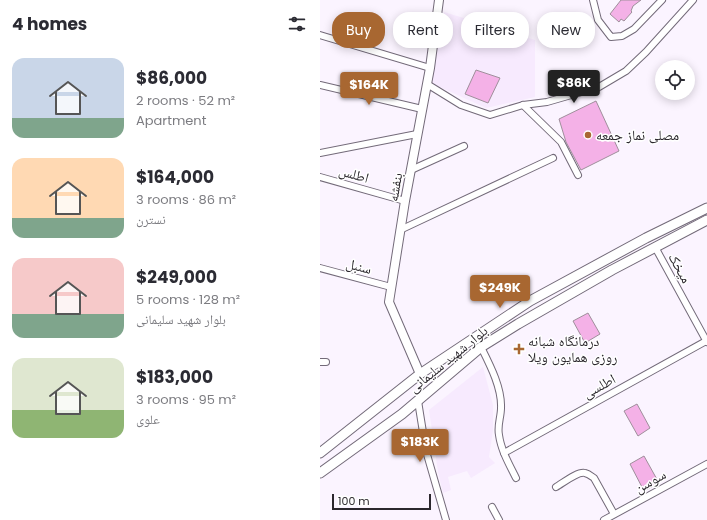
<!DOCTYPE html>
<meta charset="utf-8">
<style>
:root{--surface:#fff;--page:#f7f7f7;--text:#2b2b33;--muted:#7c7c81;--accent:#a86731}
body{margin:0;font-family:Poppins,"Noto Naskh Arabic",sans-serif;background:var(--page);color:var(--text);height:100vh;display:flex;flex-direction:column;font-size:15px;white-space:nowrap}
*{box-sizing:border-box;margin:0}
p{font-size:13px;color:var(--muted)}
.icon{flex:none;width:22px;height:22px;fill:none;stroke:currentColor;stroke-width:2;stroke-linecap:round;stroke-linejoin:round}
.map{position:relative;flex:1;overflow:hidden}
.side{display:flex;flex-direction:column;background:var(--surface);width:320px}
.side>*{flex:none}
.banner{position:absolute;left:12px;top:12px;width:315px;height:36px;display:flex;gap:8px}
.buttons{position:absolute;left:335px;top:60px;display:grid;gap:8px}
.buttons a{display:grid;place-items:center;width:40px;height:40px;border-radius:50%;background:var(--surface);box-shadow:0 2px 10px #0003;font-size:20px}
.scale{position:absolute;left:12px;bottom:10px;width:99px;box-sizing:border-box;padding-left:4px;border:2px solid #2b272d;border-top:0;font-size:11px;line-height:14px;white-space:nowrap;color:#2b272d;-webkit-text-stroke:3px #fff;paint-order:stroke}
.price{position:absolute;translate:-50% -34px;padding:0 9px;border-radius:4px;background:var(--accent);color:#fff;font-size:13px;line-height:26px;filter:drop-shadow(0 1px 2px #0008)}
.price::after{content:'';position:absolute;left:50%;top:24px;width:12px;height:9px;margin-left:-6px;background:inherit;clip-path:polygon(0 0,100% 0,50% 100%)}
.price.active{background:#222;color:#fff}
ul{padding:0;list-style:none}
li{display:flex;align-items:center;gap:12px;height:100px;padding:0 12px}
li span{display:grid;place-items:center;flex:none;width:112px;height:80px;border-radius:12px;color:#555}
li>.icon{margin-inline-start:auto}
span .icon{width:48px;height:48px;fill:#fffc;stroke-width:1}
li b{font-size:17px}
h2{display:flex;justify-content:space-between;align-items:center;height:48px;padding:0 12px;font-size:17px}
.tag{padding:0 14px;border-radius:16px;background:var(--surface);box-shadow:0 2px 10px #0003;font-size:14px;line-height:36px}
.tag.active{background:var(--accent);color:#fff}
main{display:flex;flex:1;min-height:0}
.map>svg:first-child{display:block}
</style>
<main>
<section class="side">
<h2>4 homes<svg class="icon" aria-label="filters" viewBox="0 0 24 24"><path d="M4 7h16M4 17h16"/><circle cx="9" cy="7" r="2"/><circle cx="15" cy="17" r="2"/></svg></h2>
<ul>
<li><span style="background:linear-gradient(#c9d6e8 75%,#7fa58c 0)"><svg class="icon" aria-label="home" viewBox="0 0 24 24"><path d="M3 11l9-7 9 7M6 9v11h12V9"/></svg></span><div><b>$86,000</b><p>2 rooms · 52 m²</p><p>Apartment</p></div></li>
<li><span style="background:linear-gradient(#ffd9b3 75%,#7fa58c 0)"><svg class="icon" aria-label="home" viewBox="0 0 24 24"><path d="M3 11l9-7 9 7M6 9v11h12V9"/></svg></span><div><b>$164,000</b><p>3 rooms · 86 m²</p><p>نسترن</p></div></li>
<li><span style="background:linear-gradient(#f6c9c9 70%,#7fa58c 0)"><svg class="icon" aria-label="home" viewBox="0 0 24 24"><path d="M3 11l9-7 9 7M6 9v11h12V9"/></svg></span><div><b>$249,000</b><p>5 rooms · 128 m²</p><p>بلوار شهید سلیمانی</p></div></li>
<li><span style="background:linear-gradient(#dfe7d0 65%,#8fb573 0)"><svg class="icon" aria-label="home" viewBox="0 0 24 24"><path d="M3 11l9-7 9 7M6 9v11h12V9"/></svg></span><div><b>$183,000</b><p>3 rooms · 95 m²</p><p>علوی</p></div></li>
</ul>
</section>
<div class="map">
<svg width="387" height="520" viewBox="0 0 387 520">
<rect width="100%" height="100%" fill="#fbf4ff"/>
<g fill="#f7eafe">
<polygon points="124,12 215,40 215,97 166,108 111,83"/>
<polygon points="163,367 173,405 173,430 169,457 175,463 151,478 147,471 128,477 131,490 123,493 118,472 109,410"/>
</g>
<g fill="#f4b1e7" stroke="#9f8f9b">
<polygon points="301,0 321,0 313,6 311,11 312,12 304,21 301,19 299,22 290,14"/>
<polygon points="156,70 180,78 168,103 145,94"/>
<polygon points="276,101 299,151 261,170 246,142 239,119"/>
<polygon points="268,313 280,334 265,343 253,321"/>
<polygon points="317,404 330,428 318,436 304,411"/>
<polygon points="324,456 339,483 324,491 310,464"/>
</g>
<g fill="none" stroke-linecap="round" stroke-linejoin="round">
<g stroke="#736a79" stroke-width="8">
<g id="minor">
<polyline points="273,0 278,20 291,37 302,36 314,29 342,0"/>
<polyline points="0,35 110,68"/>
<polyline points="107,84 141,105 170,115 203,105 227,102 279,87 306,71 326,52 373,0"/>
<polyline points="0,85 102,109"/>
<polyline points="203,105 241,142 258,175"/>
<polyline points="0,153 97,134"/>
<polyline points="91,170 144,146"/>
<polyline points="0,177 85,201"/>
<polyline points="80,230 233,158"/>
<polyline points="335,247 387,342"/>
<polyline points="0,268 71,287"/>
<path d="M 161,347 C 170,365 182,388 181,408 C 181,417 177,426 179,435 C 181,450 189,464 196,478"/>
<polyline points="0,362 6,362"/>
<polyline points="98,401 106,451 126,520"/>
<polyline points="184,453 386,341"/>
<path d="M 236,487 C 243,483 258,471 265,473 C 269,474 271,476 274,478 L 294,514"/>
<polyline points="172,507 179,520"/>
<polyline points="284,520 387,464"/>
</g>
</g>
<g stroke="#736a79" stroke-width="10">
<polyline id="tertiary" points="100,374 69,302 85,201 110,68 119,0"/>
</g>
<g stroke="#736a79" stroke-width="11">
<g id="secondary">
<polyline points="0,453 100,374 210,301 326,238 387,208"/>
<polyline points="0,473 82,414 161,347 198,324 292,270 387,220"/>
</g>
</g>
<use href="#minor" stroke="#fff" stroke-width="6"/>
<use href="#tertiary" stroke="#fff" stroke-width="8"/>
<use href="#secondary" stroke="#fff" stroke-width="9"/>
</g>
<g fill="#a86731" stroke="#fff" stroke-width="1.5">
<circle cx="268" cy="135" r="4"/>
<path d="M197 343h4v4h4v4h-4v4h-4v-4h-4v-4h4z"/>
</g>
<g text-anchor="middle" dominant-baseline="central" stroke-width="3" stroke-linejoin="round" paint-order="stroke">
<g font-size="14" fill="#2b272d" stroke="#fff" text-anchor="start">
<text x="276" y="135">مصلی نماز جمعه</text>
<text x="208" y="341">درمانگاه شبانه<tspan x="208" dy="16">روزی همایون ویلا</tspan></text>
</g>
<g font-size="14" fill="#2b272d" stroke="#fff">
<text transform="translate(34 174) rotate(16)">اطلس</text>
<text transform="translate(75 187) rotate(-80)">بنفشه</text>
<text transform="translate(39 266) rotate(15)">سنبل</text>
<text transform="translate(360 268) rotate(61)">میخک</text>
<text transform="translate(128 359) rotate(-39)">بلوار شهید سلیمانی</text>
<text transform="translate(279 386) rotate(-29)">اطلسی</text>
<text transform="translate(330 481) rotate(-29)">سوسن</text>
</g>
</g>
</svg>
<div class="buttons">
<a><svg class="icon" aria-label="locate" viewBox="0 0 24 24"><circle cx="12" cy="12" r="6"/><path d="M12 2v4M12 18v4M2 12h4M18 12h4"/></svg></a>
</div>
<div class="scale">100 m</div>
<b class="price active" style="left:254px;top:104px">$86K</b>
<b class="price" style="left:49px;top:106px">$164K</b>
<b class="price" style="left:180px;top:309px">$249K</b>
<b class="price" style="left:100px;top:463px">$183K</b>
<div class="banner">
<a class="tag active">Buy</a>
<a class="tag">Rent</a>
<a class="tag">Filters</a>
<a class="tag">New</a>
</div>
</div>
</main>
